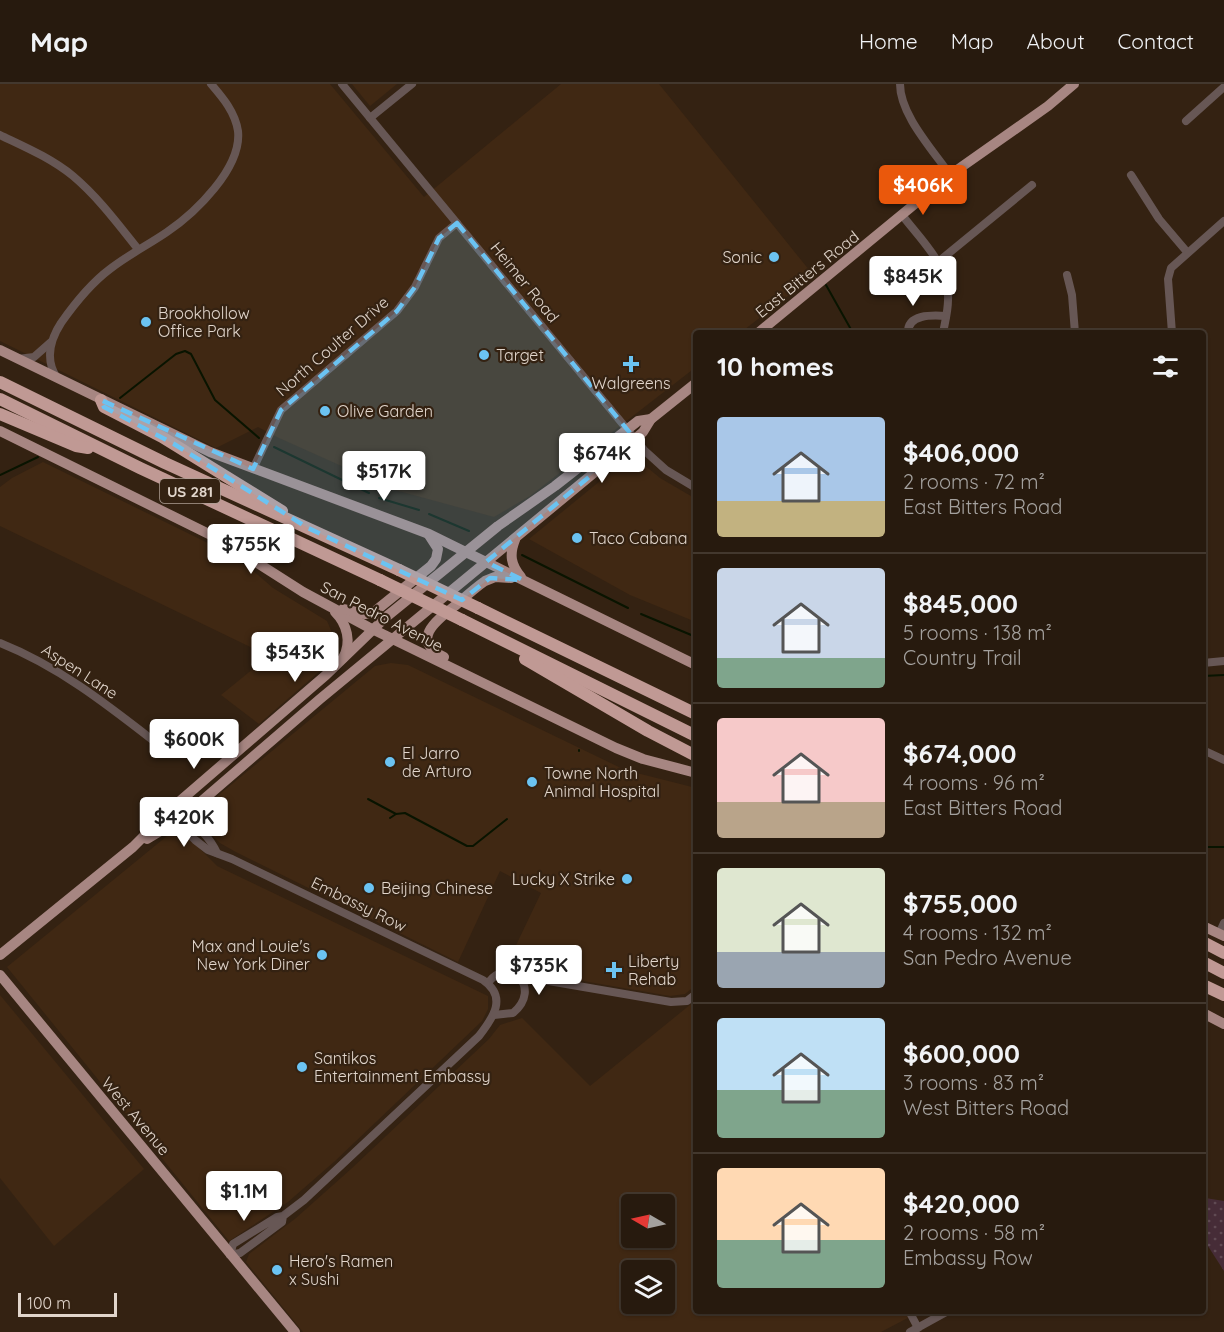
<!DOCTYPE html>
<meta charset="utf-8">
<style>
:root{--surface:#271a0e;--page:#33271c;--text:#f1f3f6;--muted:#a4a19e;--line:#43382e;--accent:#ea580c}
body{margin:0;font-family:Quicksand,sans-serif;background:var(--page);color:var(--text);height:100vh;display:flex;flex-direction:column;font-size:22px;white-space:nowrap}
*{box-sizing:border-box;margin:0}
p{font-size:20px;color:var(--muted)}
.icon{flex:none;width:33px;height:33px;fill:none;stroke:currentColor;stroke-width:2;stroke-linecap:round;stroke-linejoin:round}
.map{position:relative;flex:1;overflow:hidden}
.details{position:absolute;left:693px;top:246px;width:513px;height:984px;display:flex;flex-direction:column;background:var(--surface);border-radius:6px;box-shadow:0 2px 4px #0004,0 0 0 2px var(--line)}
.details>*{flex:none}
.needle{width:39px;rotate:279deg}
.controls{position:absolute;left:621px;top:1110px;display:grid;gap:12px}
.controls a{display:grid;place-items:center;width:54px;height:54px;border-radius:6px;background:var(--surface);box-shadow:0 2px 4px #0004,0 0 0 2px var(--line);font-size:30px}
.scale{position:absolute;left:18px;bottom:15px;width:99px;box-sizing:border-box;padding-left:6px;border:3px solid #e1d5cb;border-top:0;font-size:16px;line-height:21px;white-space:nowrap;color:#e1d5cb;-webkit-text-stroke:4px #342212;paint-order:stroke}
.price{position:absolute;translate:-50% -51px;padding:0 14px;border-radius:6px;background:#fff;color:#222;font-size:20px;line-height:39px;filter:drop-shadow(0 2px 3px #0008)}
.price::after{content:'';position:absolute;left:50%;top:36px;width:18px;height:14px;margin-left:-9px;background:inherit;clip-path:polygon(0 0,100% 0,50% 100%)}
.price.current{background:var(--accent);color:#fff}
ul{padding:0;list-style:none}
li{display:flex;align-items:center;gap:18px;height:150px;padding:0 24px}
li+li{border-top:2px solid var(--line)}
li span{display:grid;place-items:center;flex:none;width:168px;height:120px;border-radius:6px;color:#555}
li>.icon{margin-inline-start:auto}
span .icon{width:72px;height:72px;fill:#fffc;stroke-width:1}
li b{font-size:26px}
h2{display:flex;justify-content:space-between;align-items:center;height:72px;padding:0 24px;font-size:26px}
header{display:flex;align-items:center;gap:36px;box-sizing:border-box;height:84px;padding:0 30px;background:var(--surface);border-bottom:2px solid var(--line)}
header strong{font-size:28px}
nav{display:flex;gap:33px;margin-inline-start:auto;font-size:21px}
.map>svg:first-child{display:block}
</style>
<header>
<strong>Map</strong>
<nav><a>Home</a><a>Map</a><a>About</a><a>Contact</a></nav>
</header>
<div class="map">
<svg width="1224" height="1248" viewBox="0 0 1224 1248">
<defs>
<pattern id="grass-dots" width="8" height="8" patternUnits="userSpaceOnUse" patternTransform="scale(1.5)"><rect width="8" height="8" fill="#462c37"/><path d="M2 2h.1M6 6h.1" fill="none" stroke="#604a53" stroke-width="1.8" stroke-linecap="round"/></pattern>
</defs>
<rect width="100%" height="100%" fill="#342212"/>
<g fill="#402813" fill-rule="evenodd">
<polygon points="0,0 330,0 424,113 561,0 659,0 814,192 740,249 696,249 696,283 530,412 494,433 395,406 279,354 258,343 216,364 0,257"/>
<polygon points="352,0 397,0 370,22"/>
<polygon points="632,371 660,394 696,415 696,538 630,511 529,455"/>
<polygon points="43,378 216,463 251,485 273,504 327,537 339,565 337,572 259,640 221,611 269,572 0,442 0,403 12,394"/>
<polygon points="391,579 408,581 625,686 696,704 696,901 685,910 670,912 525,887 508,878 541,809 500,787 458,878 234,767 220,759 197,737 197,729 375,582"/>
<polygon points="178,743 217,782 488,912 488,925 482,937 335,1077 288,1118 229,1157 7,883"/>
<polygon points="0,911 144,1085 54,1162 0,1094"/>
<path d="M 696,916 L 696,1227 L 921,1227 L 881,1248 L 303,1248 L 246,1178 L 249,1170 L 296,1134 L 351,1085 L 489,955 L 500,941 L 522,934 L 590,1002 ZM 632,1120 L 664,1120 L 664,1154 L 632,1154 ZM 632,1186 L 664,1186 L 664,1220 L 632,1220 Z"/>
</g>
<polygon fill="url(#grass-dots)" points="1205,1114 1224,1117 1224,1187 1206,1159"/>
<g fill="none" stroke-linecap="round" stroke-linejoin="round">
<g stroke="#091400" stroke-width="2">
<polyline points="826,201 853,249"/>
<polyline points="120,314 176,270 185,267 191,270 215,316 259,354"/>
<polyline points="274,363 369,409"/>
<polyline points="0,391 38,373"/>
<polyline points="379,414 419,426"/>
<polyline points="429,430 469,447"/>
<polyline points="522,471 628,524"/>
<polyline points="641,530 696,553"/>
<polyline points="1203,592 1224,591"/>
<polyline points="579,667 579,666"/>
<polyline points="368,715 396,730 405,729 467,762 473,762 507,735"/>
<polyline points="390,734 396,730"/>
<polyline points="1203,763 1224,763"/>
</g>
<g stroke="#675755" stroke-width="8">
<polyline points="342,0 645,367 666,386 696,404"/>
<path d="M 900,0 C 900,31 933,66 950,91"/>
<polyline points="370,34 412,0"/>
<polyline points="1186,37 1224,3"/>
<path d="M 0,51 C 25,63 51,74 73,92 C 98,113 118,140 138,165"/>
<polyline points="1131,91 1159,135 1187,168"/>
<path d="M 902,131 C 921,156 950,182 948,216 C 948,227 945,238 943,249"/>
<polyline points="938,178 1032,101"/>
<polyline points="1067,191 1072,211 1075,249"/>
<path d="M 908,249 C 907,230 932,231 946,232"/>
<polyline points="1172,249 1168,195 1171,184 1224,137"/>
<polyline points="18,275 34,273 51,258"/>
<path d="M 57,294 C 45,276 50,256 61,239 C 75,219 90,200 110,185 C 128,171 148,161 167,148 C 195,129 242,84 238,47 C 235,28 223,14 211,0"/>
<polyline points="253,385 281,326 397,227 415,203 439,154 457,139"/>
<path d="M 0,559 C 63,584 115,627 168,668"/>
<polyline points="1203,579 1224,577"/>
<polyline points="1203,666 1224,676"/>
<path d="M 173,723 L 182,734 L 182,740 L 186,747 L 195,756 L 208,766 L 232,775 L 483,896 C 508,913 493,934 479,952 L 304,1116 L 283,1132 L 277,1133 L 233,1160 L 230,1171 L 240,1169 L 282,1138 L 283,1132"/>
<path d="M 182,734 C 196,737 211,756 217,769"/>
<polyline points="1219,850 1224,839"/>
<polyline points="522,897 537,895 671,918 687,917 696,910"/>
<path d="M 488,899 C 509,871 543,904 513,929 L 494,931"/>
<polyline points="909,1227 918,1244"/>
<polyline points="910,1248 948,1227"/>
</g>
<g stroke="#a78682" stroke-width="10">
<polyline points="758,249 950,91 1048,22 1074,0"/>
<polyline points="0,266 210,368 429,450 696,581"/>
<polyline points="0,347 223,457 303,508 368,543 616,664 643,675 696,689"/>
<path d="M 515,456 C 509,471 511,481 521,493"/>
<polyline points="343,525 365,530 374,528 431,482 436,475 438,465 429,451"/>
<path d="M 335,528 C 347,540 352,558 343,574"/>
<path d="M 444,573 C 409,556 437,536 456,521 C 465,513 475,504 485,497 L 495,493 L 511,494"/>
<polyline points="147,755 182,734 320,615 635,355 643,348 651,335 696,299"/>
<polyline points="1203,842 1224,852"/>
<polyline points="0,871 133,763 173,723 326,591 386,533 498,442 555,402 638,337 651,335"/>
<polyline points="0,891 295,1248"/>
<polyline points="1203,929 1224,940"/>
</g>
<g stroke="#c09994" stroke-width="12">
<polyline points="0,298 165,379 399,486"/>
<polyline points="0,315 140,384 380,496"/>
<polyline points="101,316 104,323 162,353 282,427"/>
<polyline points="0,330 76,362 88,364"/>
<polyline points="478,524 696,630"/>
<polyline points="462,536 696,652"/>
<polyline points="525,575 648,647 696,672"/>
<polyline points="1203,858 1224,869"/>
<polyline points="1203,878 1224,889"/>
<polyline points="1203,901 1224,911"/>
</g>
<g stroke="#c09994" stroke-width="12">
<polyline points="399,486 478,524"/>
<polyline points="380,496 462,536"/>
</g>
</g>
<path fill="#6bc3f2" fill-opacity="0.2" stroke="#6bc3f2" stroke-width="4.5" stroke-dasharray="12 8" stroke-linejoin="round" d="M 457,139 L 635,355 L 486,478 L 523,496 L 490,494 L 462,516 L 308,444 L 174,360 L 104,323 L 101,316 L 253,385 L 281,326 L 397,227 L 415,203 L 439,154 Z"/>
<g fill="#6bc3f2" stroke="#342212" stroke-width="2">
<circle cx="774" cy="173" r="6"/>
<circle cx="146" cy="238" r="6"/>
<circle cx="484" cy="271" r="6"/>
<path d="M628 271h6v6h6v6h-6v6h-6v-6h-6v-6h6z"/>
<circle cx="325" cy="327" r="6"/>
<circle cx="577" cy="454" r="6"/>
<circle cx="390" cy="678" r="6"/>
<circle cx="532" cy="698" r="6"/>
<circle cx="627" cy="795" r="6"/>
<circle cx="369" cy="804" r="6"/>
<circle cx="322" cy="871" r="6"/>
<path d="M611 877h6v6h6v6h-6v6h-6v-6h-6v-6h6z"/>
<circle cx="302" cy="983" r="6"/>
<circle cx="277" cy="1186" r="6"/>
</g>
<g text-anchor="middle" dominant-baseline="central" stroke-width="4.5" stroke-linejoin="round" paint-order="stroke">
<rect fill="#342212" stroke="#ad9f94" stroke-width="1.5" x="160" y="395" width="60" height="24" rx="4.5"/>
<g font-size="15" font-weight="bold" fill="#e1d5cb">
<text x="190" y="407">US 281</text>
</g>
<g font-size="16" fill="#e1d5cb" stroke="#342212" text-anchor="start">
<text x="762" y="173" text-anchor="end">Sonic</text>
<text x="158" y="229">Brookhollow<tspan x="158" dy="18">Office Park</tspan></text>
<text x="496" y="271">Target</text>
<text x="631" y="299" text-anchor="middle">Walgreens</text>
<text x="337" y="327">Olive Garden</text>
<text x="589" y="454">Taco Cabana</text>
<text x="402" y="669">El Jarro<tspan x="402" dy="18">de Arturo</tspan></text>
<text x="544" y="689">Towne North<tspan x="544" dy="18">Animal Hospital</tspan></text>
<text x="615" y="795" text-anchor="end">Lucky X Strike</text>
<text x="381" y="804">Beijing Chinese</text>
<text x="310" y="862" text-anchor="end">Max and Louie's<tspan x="310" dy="18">New York Diner</tspan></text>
<text x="628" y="877">Liberty<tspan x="628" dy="18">Rehab</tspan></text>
<text x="314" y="974">Santikos<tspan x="314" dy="18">Entertainment Embassy</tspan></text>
<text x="289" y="1177">Hero's Ramen<tspan x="289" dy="18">x Sushi</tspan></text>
</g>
<g font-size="16" fill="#e1d5cb" stroke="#342212">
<text transform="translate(807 190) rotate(-39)">East Bitters Road</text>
<text transform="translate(525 198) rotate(51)">Heimer Road</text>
<text transform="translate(332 262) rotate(-41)">North Coulter Drive</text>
<text transform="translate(382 532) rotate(27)">San Pedro Avenue</text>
<text transform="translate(80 587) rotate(33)">Aspen Lane</text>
<text transform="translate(359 820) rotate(26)">Embassy Row</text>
<text transform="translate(136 1032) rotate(50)">West Avenue</text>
</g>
</g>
</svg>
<div class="controls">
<a><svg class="needle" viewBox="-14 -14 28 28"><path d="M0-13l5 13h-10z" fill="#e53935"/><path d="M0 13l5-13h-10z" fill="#a4a19e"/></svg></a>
<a><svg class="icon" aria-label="layers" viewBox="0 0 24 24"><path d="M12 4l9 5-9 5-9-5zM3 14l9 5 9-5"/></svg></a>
</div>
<div class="scale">100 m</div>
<b class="price current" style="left:923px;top:132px">$406K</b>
<b class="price" style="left:913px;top:223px">$845K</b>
<b class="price" style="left:602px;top:400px">$674K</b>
<b class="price" style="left:384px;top:418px">$517K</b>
<b class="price" style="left:251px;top:491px">$755K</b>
<b class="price" style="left:295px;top:599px">$543K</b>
<b class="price" style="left:194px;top:686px">$600K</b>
<b class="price" style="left:184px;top:764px">$420K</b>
<b class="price" style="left:539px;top:912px">$735K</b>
<b class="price" style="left:244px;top:1138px">$1.1M</b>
<section class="details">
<h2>10 homes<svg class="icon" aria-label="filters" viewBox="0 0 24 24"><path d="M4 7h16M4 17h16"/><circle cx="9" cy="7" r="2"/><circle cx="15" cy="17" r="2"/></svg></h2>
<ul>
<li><span style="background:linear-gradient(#a9c7e8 70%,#c2b280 0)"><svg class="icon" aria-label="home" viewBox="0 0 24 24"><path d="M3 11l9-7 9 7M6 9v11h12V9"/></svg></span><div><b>$406,000</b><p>2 rooms · 72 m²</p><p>East Bitters Road</p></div></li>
<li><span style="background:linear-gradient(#c9d6e8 75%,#7fa58c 0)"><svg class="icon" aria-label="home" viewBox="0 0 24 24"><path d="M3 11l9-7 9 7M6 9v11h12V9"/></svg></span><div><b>$845,000</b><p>5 rooms · 138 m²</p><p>Country Trail</p></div></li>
<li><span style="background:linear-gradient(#f6c9c9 70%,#b9a48a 0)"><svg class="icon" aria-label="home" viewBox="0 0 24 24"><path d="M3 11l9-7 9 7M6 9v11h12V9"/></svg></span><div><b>$674,000</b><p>4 rooms · 96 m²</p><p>East Bitters Road</p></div></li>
<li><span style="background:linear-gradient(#dfe7d0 70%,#9aa5b1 0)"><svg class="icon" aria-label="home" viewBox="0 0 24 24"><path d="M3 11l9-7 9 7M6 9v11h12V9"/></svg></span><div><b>$755,000</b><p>4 rooms · 132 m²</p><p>San Pedro Avenue</p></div></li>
<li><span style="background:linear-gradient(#bfe0f5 60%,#7fa58c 0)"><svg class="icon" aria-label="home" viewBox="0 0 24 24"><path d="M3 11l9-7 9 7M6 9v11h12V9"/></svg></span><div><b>$600,000</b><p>3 rooms · 83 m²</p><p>West Bitters Road</p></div></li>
<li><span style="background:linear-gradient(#ffd9b3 60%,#7fa58c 0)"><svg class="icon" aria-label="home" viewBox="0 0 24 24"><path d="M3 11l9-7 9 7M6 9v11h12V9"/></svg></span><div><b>$420,000</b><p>2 rooms · 58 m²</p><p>Embassy Row</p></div></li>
</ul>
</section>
</div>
